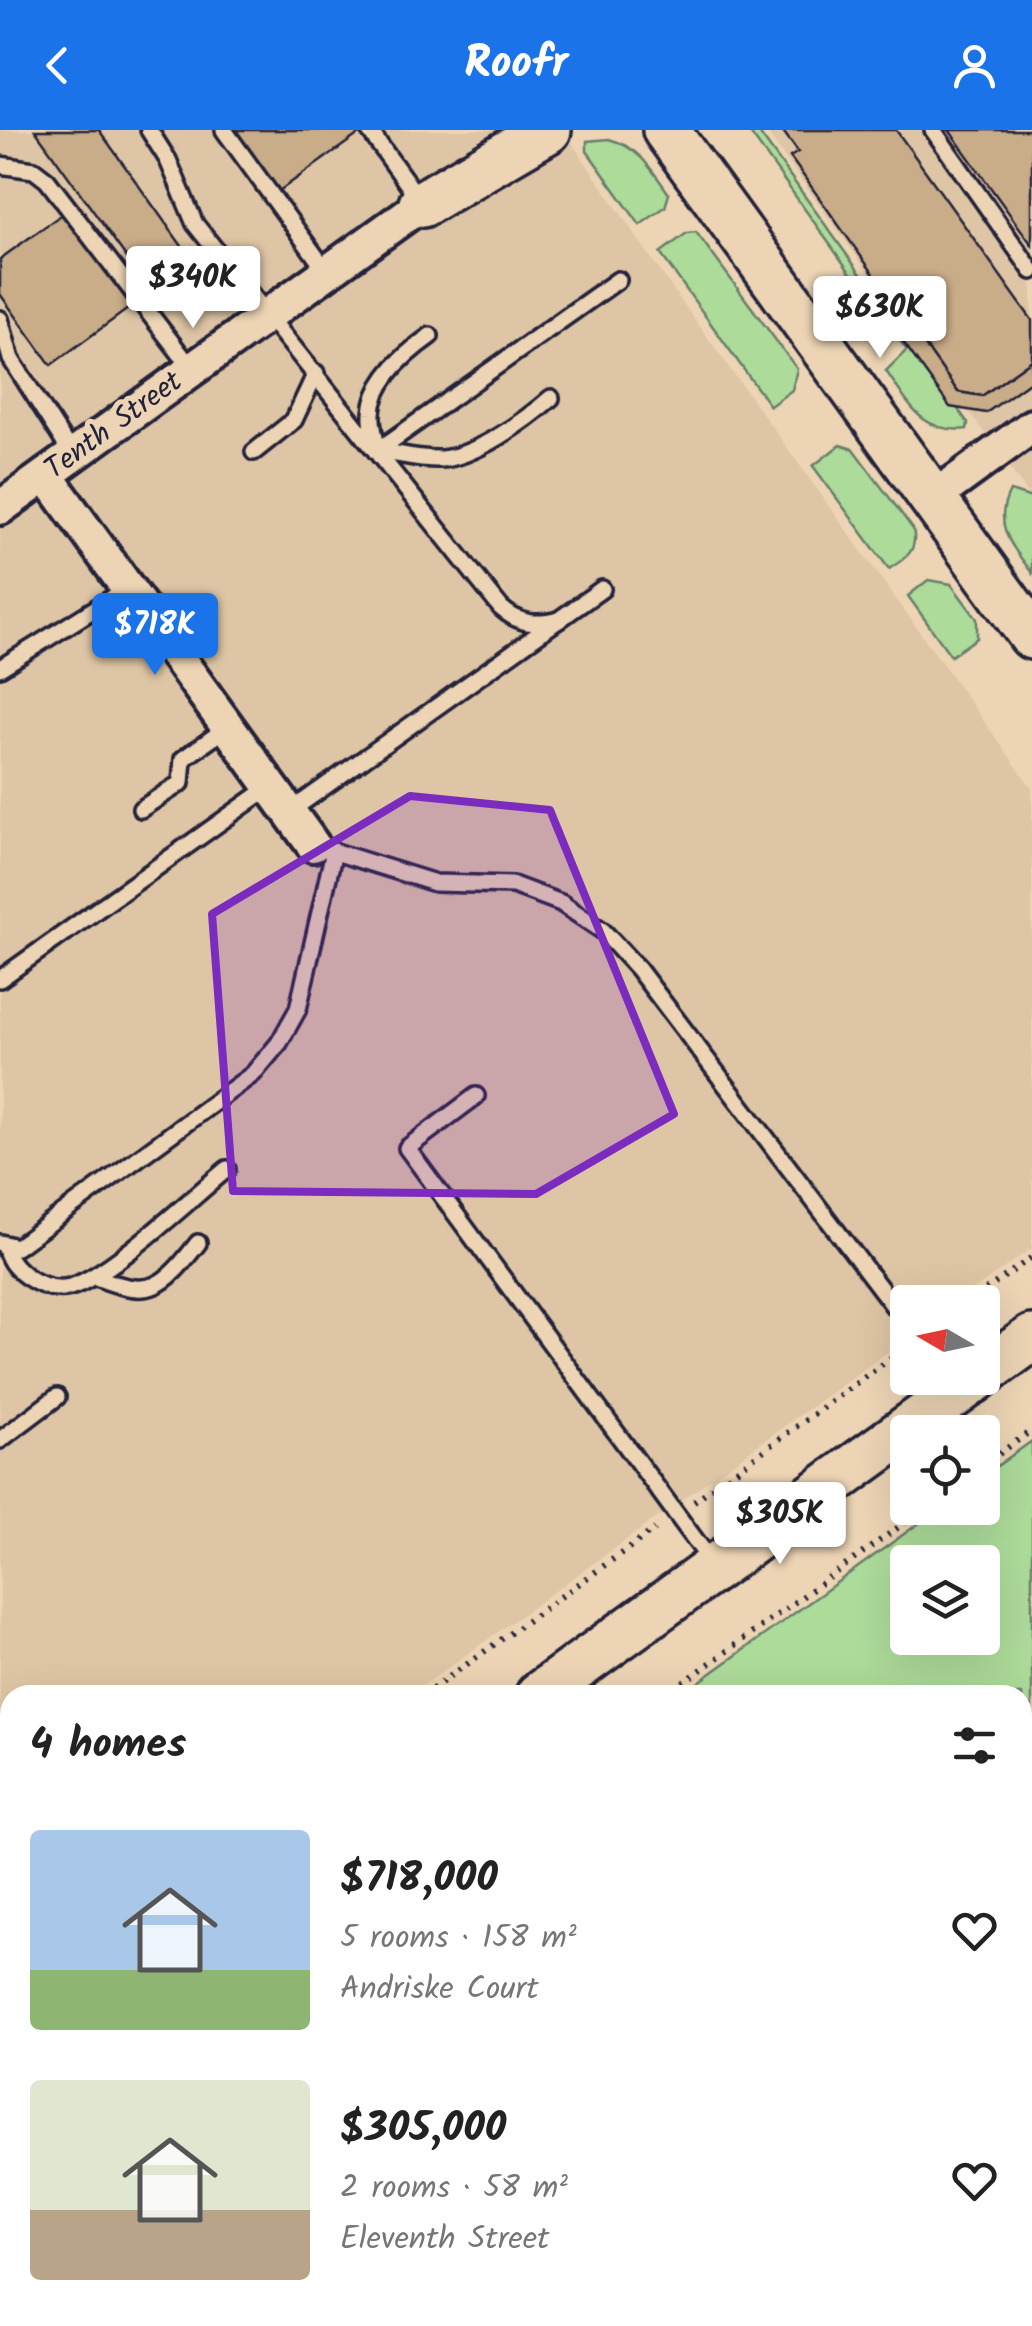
<!DOCTYPE html>
<meta charset="utf-8">
<style>
:root{--surface:#fff;--page:#f6f6f6;--text:#222;--muted:#767676;--accent:#1a73e8}
body{margin:0;font-family:Kalam,sans-serif;background:var(--page);color:var(--text);height:100vh;display:flex;flex-direction:column;font-size:38px;white-space:nowrap}
*{box-sizing:border-box;margin:0}
p{font-size:32px;color:var(--muted)}
.icon{flex:none;width:55px;height:55px;fill:none;stroke:currentColor;stroke-width:2;stroke-linecap:round;stroke-linejoin:round}
.map{position:relative;flex:1;overflow:hidden}
.drawer{position:absolute;left:0px;top:1555px;width:1032px;height:642px;display:flex;flex-direction:column;background:var(--surface);border-radius:30px 30px 0 0;box-shadow:0 10px 40px #0002}
.drawer>*{flex:none}
.needle{width:65px;rotate:279deg}
.buttons{position:absolute;left:890px;top:1155px;display:grid;gap:20px}
.buttons a{display:grid;place-items:center;width:110px;height:110px;border-radius:10px;background:var(--surface);box-shadow:0 10px 40px #0002;font-size:50px}
.price{position:absolute;translate:-50% -85px;padding:0 22px;border-radius:10px;background:#fff;color:#222;font-size:32px;line-height:65px;filter:drop-shadow(0 2px 5px #0008)}
.price::after{content:'';position:absolute;left:50%;top:60px;width:30px;height:22px;margin-left:-15px;background:inherit;clip-path:polygon(0 0,100% 0,50% 100%)}
.price.active{background:var(--accent);color:#fff}
ul{padding:0;list-style:none}
li{display:flex;align-items:center;gap:30px;height:250px;padding:0 30px}
li span{display:grid;place-items:center;flex:none;width:280px;height:200px;border-radius:10px;color:#555}
li>.icon{margin-inline-start:auto}
span .icon{width:120px;height:120px;fill:#fffc;stroke-width:1}
li b{font-size:42px}
h2{display:flex;justify-content:space-between;align-items:center;height:120px;padding:0 30px;font-size:42px}
header{display:flex;justify-content:space-between;align-items:center;height:130px;padding:0 30px;background:var(--accent);color:#fff;font-size:45px;font-weight:700}
.map>svg:first-child{display:block}
</style>
<header><svg class="icon" aria-label="back" viewBox="0 0 24 24"><path d="M15 5l-7 7 7 7"/></svg>Roofr<svg class="icon" aria-label="person" viewBox="0 0 24 24"><circle cx="12" cy="8" r="4"/><path d="M4 21q1-7 8-7t8 7"/></svg></header>
<div class="map">
<svg width="1032" height="2196" viewBox="0 0 1032 2196">
<rect width="100%" height="100%" fill="#ecd4b4"/>
<filter id="ink" filterUnits="userSpaceOnUse"><feTurbulence type="fractalNoise" baseFrequency=".01" numOctaves="2"/><feDisplacementMap in="SourceGraphic" scale="20" xChannelSelector="R" yChannelSelector="G"/><feConvolveMatrix kernelMatrix="1 2 1 2 8 2 1 2 1" color-interpolation-filters="sRGB"/></filter>
<g filter="url(#ink)">
<g fill="#dec5a5">
<polygon points="0,0 563,0 669,154 1032,658 1032,1118 956,1172 908,1172 907,1208 410,1565 10,1565 10,1852 0,1859"/>
<polygon points="765,0 1032,0 1032,369 973,287"/>
</g>
<g fill="#addb9a" stroke="#687e6a" stroke-width="2.5" fill-rule="evenodd">
<path d="M 748,0 L 757,0 L 968,293 L 967,299 C 921,304 909,274 886,241 L 907,220 L 877,180 L 855,177 L 847,169 L 846,159 L 853,153 L 854,148 Z"/>
<path d="M 609,9 C 639,17 652,40 669,64 L 665,77 L 640,95 L 587,21 L 587,11 Z"/>
<polygon points="696,102 797,239 792,260 770,276 660,123 687,103"/>
<path d="M 840,315 L 853,319 L 913,399 C 918,421 906,428 889,439 L 813,336 Z"/>
<path d="M 1010,361 L 1032,368 L 1032,443 C 1012,416 992,395 1010,361 Z"/>
<polygon points="928,450 951,454 977,489 977,508 951,526 908,466"/>
<path d="M 1032,1311 L 1032,2196 L 0,2196 L 0,2059 L 10,2051 L 10,2188 L 1022,2188 L 1022,1565 L 681,1565 L 940,1378 L 982,1378 L 983,1346 ZM 982,1432 L 982,1508 L 908,1508 L 908,1432 Z"/>
</g>
<g fill="#c9ac88" stroke="#22223b" stroke-width="2.5">
<polygon points="35,0 99,0 189,126 147,156"/>
<polygon points="235,0 356,0 359,4 279,61"/>
<polygon points="782,0 896,0 1032,190 1032,230 982,266 958,262 790,27 798,22"/>
<polygon points="949,0 1032,0 1032,115"/>
<polygon points="65,82 132,176 51,235 0,164 0,129"/>
<polygon points="909,193 958,262 982,266 1032,230 1032,250 986,283 950,277 896,202"/>
</g>
<g fill="none" stroke-linecap="round" stroke-linejoin="round">
<g stroke="#22223b" stroke-width="22">
<g id="lane">
<path d="M 149,0 L 168,30 L 195,94 L 501,478 C 519,494 536,496 559,490"/>
<polyline points="224,0 327,142"/>
<polyline points="369,0 420,71"/>
<polyline points="933,0 1032,141"/>
<polyline points="0,35 34,40 47,50 192,239"/>
<polyline points="0,189 11,229 73,326"/>
<path d="M 377,317 C 375,306 371,294 372,284 C 373,251 406,223 430,206"/>
<polyline points="377,321 618,150"/>
<path d="M 377,321 C 397,323 420,330 441,329 C 475,327 526,290 551,268"/>
<polyline points="254,322 294,290 316,243"/>
<polyline points="0,538 128,458"/>
<polyline points="141,679 181,653 183,629 228,597"/>
<polyline points="289,682 602,459"/>
<polyline points="313,715 435,753 513,755 561,773 603,801 638,839 908,1195"/>
<polyline points="0,849 271,656"/>
<polyline points="476,966 407,1018 713,1434"/>
<polyline points="0,1113 17,1117 253,944 279,913 298,879 334,721"/>
<path d="M 5,1115 C 8,1129 14,1137 26,1146 C 39,1155 55,1161 70,1157 C 110,1146 191,1068 227,1039"/>
<path d="M 96,1147 C 151,1169 162,1159 198,1113"/>
<polyline points="0,1310 57,1267"/>
<polyline points="0,1679 10,1692"/>
</g>
</g>
<g stroke="#22223b" stroke-width="40">
<g id="street">
<polyline points="46,345 313,715"/>
<polyline points="933,368 1032,296"/>
<polyline points="0,378 422,74"/>
</g>
</g>
<g stroke="#22223b" stroke-width="52">
<g id="secondary">
<polyline points="666,0 1032,506"/>
<polyline points="422,74 548,0"/>
<polyline points="982,1244 1032,1208"/>
<polyline points="539,1565 977,1248"/>
<polyline points="0,1956 10,1949"/>
</g>
</g>
<g stroke="#22223b" stroke-width="6" stroke-dasharray="2.5 8" stroke-linecap="butt">
<polyline points="969,1172 1032,1127"/>
<polyline points="982,1336 1032,1300"/>
<polyline points="694,1371 902,1220"/>
<polyline points="424,1565 655,1399"/>
<polyline points="666,1565 925,1378"/>
<polyline points="0,1872 10,1865"/>
<polyline points="0,2048 10,2041"/>
</g>
<use href="#lane" stroke="#ecd4b4" stroke-width="15"/>
<use href="#street" stroke="#ecd4b4" stroke-width="32"/>
<use href="#secondary" stroke="#ecd4b4" stroke-width="45"/>
</g>
</g>
<path fill="#7b2cbf" fill-opacity="0.2" stroke="#7b2cbf" stroke-width="8" stroke-linejoin="round" d="M 410,666 L 550,680 L 674,984 L 536,1064 L 233,1061 L 212,784 Z"/>
<g text-anchor="middle" dominant-baseline="central" stroke-width="10" stroke-linejoin="round" paint-order="stroke">
<g font-size="30" fill="#22223b" stroke="#ecd4b4">
<text transform="translate(114 296) rotate(-36)">Tenth Street</text>
</g>
</g>
</svg>
<div class="buttons">
<a><svg class="needle" viewBox="-14 -14 28 28"><path d="M0-13l5 13h-10z" fill="#e53935"/><path d="M0 13l5-13h-10z" fill="#767676"/></svg></a>
<a><svg class="icon" aria-label="locate" viewBox="0 0 24 24"><circle cx="12" cy="12" r="6"/><path d="M12 2v4M12 18v4M2 12h4M18 12h4"/></svg></a>
<a><svg class="icon" aria-label="layers" viewBox="0 0 24 24"><path d="M12 4l9 5-9 5-9-5zM3 14l9 5 9-5"/></svg></a>
</div>
<b class="price" style="left:193px;top:201px">$340K</b>
<b class="price" style="left:880px;top:231px">$630K</b>
<b class="price active" style="left:155px;top:548px">$718K</b>
<b class="price" style="left:780px;top:1437px">$305K</b>
<section class="drawer">
<h2>4 homes<svg class="icon" aria-label="filters" viewBox="0 0 24 24"><path d="M4 7h16M4 17h16"/><circle cx="9" cy="7" r="2"/><circle cx="15" cy="17" r="2"/></svg></h2>
<ul>
<li><span style="background:linear-gradient(#a9c7e8 70%,#8fb573 0)"><svg class="icon" aria-label="home" viewBox="0 0 24 24"><path d="M3 11l9-7 9 7M6 9v11h12V9"/></svg></span><div><b>$718,000</b><p>5 rooms · 158 m²</p><p>Andriske Court</p></div><svg class="icon" aria-label="heart" viewBox="0 0 24 24"><path d="M12 20l-8-8c-3-5 5-10 8-4 3-6 11-1 8 4z"/></svg></li>
<li><span style="background:linear-gradient(#dfe7d0 65%,#b9a48a 0)"><svg class="icon" aria-label="home" viewBox="0 0 24 24"><path d="M3 11l9-7 9 7M6 9v11h12V9"/></svg></span><div><b>$305,000</b><p>2 rooms · 58 m²</p><p>Eleventh Street</p></div><svg class="icon" aria-label="heart" viewBox="0 0 24 24"><path d="M12 20l-8-8c-3-5 5-10 8-4 3-6 11-1 8 4z"/></svg></li>
</ul>
</section>
</div>
